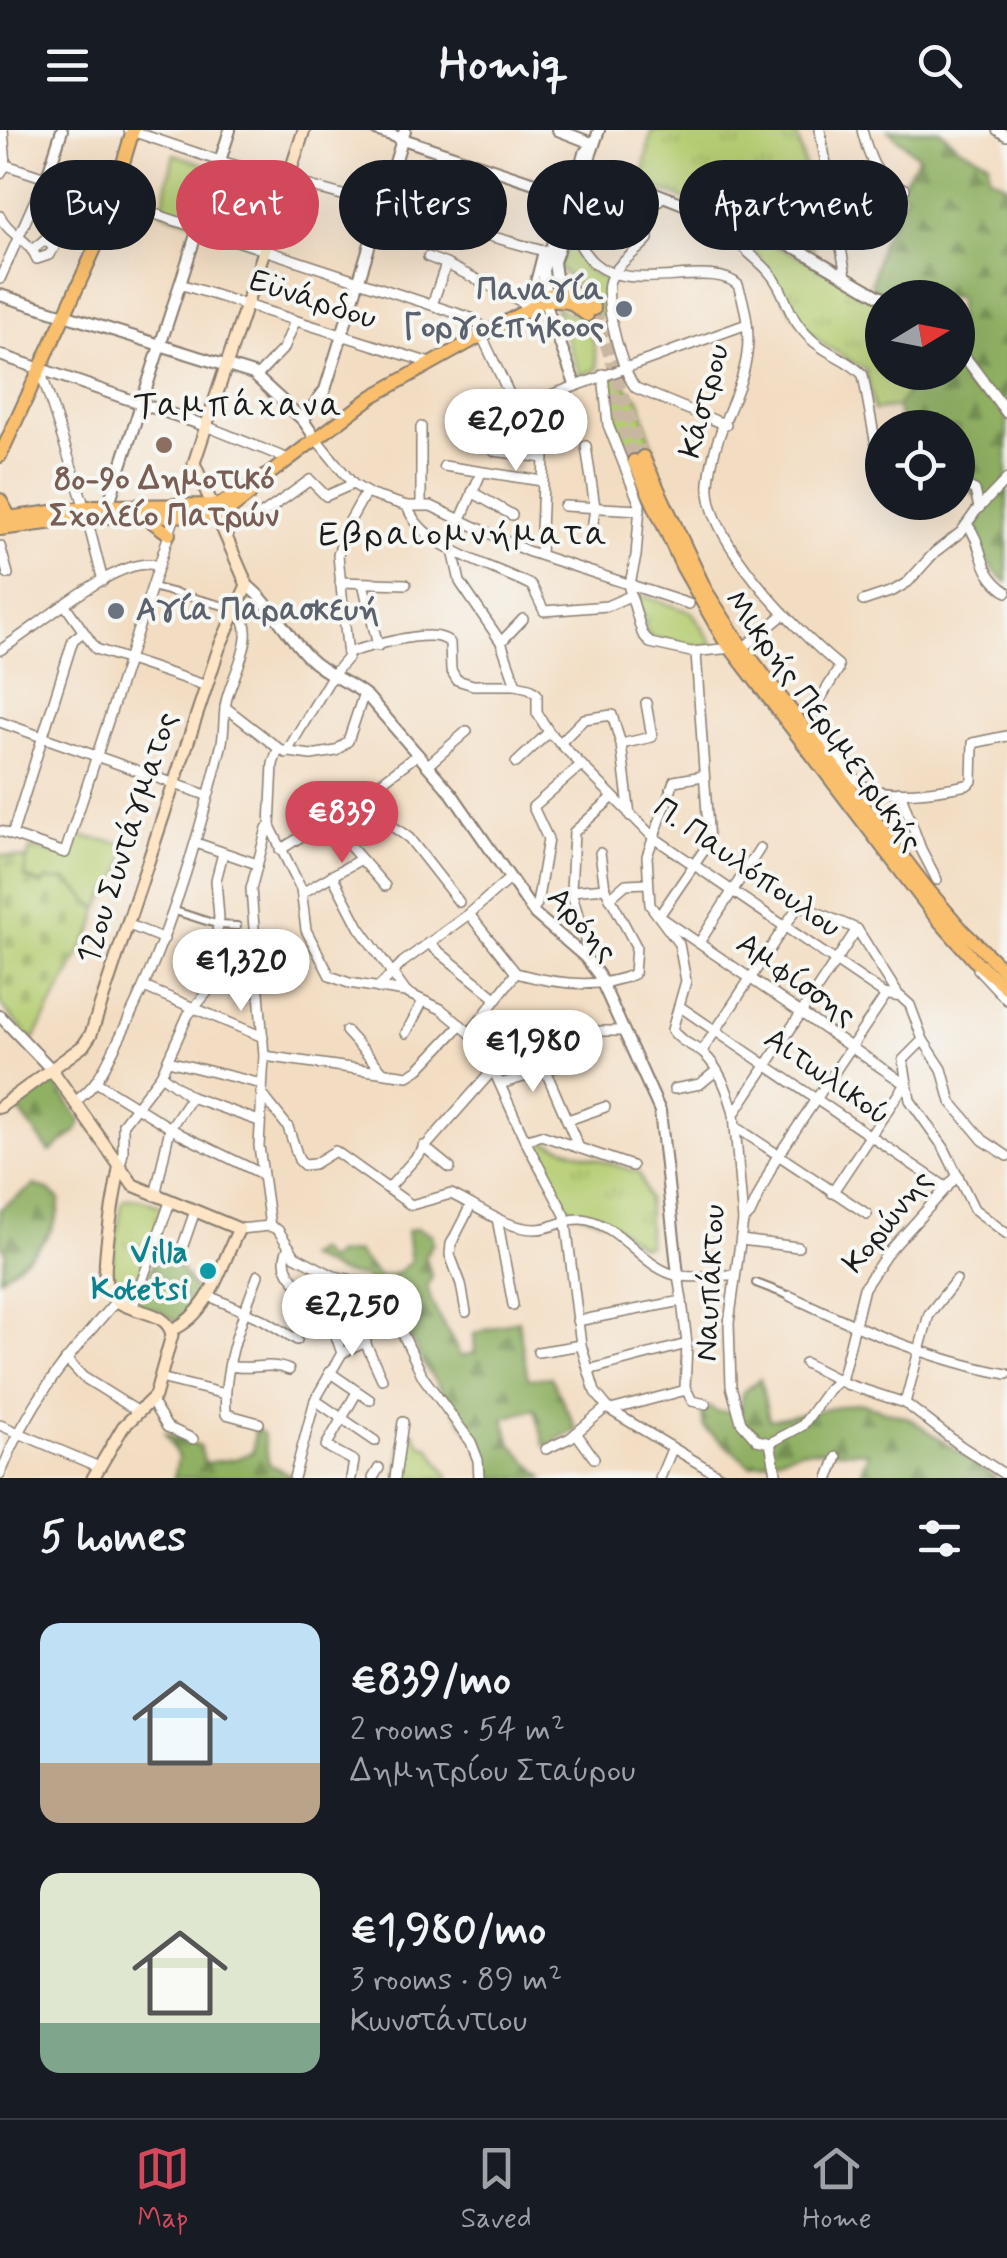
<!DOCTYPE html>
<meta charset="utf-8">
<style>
:root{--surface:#171b24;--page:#242831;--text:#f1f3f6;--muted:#9ea1a6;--line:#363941;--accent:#d1495b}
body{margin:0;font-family:Mynerve,sans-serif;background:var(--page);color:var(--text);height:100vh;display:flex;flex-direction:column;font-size:38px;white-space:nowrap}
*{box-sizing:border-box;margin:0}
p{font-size:32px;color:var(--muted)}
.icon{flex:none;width:55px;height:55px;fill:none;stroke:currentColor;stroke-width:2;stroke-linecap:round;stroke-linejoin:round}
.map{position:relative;height:1348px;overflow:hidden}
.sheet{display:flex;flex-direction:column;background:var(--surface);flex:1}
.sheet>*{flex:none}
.guide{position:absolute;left:30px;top:30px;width:948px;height:90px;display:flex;gap:20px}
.needle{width:65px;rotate:80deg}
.fabs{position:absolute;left:865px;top:150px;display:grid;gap:20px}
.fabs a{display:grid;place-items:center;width:110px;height:110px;border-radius:50%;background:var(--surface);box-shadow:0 10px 40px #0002;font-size:50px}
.price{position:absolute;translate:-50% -85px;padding:0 22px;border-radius:35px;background:#fff;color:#222;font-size:32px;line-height:65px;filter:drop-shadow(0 2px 5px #0008)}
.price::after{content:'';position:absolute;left:50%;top:60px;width:30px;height:22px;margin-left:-15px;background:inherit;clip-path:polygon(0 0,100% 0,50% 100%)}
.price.selected{background:var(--accent);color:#fff}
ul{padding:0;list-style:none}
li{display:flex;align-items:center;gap:30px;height:250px;padding:0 40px}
li span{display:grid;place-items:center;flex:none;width:280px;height:200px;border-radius:20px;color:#555}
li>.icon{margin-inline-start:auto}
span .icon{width:120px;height:120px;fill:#fffc;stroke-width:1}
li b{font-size:42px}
h2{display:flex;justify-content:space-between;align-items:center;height:120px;padding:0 40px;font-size:42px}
.pill{padding:0 35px;border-radius:45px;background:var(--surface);box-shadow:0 10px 40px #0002;font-size:35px;line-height:90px}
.pill.selected{background:var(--accent);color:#fff}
header{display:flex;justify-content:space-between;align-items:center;height:130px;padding:0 40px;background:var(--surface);font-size:45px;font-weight:700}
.tabs{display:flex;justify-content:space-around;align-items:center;height:140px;border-top:2px solid var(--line);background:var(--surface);font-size:28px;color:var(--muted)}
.tabs a{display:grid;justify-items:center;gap:5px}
.tabs .selected{color:var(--accent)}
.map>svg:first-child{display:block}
</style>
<header><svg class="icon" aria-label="menu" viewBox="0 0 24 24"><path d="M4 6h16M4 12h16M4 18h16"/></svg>Homiq<svg class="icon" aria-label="search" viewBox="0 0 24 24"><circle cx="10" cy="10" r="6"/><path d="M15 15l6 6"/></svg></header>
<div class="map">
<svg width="1007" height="1348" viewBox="0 0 1007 1348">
<defs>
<pattern id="forest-firs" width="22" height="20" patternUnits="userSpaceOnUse" patternTransform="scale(2.5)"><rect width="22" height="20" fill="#90b064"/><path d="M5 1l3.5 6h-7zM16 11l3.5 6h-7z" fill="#758e52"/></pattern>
<pattern id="cemetery-stones" width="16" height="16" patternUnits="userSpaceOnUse" patternTransform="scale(2.5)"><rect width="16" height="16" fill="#b5cd72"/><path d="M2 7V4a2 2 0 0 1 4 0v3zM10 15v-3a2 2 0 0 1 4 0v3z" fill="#9baf62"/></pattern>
<pattern id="park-tufts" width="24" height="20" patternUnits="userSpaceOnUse" patternTransform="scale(2.5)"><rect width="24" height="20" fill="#b5cd72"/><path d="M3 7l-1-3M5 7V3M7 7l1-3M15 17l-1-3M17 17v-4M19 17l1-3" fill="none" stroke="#9baf62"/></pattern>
</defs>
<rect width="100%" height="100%" fill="#f6f6f2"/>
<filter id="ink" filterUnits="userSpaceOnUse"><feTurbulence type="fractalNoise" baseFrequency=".01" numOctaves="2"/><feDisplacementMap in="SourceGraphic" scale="20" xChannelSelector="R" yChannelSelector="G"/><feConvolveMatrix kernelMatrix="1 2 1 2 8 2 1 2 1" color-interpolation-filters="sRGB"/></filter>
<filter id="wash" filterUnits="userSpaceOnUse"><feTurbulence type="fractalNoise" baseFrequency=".0048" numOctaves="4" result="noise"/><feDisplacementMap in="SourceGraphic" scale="40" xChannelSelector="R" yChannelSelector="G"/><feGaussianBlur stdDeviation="2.25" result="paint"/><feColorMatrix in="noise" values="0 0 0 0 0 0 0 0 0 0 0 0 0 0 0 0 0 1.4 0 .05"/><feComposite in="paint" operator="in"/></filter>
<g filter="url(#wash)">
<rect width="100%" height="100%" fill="#f3ddc2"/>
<g fill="#b5cd72" stroke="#687447" stroke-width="2.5">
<polygon points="570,103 589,134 584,137 597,145 606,143 603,164 606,182 586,195 594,213 598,239 580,245 555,177 568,183 598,176 559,138"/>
<polygon points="621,244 626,256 640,270 654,323 630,333 609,269 609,248"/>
<polygon points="78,706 128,714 122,742 98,779 67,750 43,755 23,746 30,719 70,725"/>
</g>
<g fill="url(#forest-firs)" stroke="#566640" stroke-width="2.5">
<path d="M 888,0 L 940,0 L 959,17 L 988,31 L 989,46 L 1007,55 L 1007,452 C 981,433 971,400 980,370 L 958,350 L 958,298 L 902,297 L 897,275 L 925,243 L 958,242 L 958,168 L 892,167 L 871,156 L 881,113 L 906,64 L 898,58 L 919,27 Z"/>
<polygon points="52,948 81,991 77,1001 50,1022 14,974"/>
<path d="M 35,1055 L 50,1061 L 59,1069 C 61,1104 26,1129 0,1148 L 6,1123 L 0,1112 L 0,1079 Z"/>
<path d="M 417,1098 L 431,1104 L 433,1113 L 425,1126 L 432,1147 L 427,1155 C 432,1182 449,1201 460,1226 L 475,1223 L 474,1204 L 518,1190 L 528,1249 L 551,1247 L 577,1300 L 545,1316 L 535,1279 L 504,1288 L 511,1314 L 544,1348 L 492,1348 L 477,1312 L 424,1235 L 404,1195 L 373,1155 L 364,1147 L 337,1142 L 306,1127 L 317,1120 L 327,1131 L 335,1125 L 356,1122 L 380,1148 L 395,1144 L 411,1132 L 407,1101 Z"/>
<path d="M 160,1114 C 179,1129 184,1152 204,1168 L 179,1193 L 160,1181 L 137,1176 Z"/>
<polygon points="760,1249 769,1290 859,1273 909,1288 996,1348 860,1348 868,1322 801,1320 751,1336 704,1297 701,1279 709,1277 717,1282 740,1281 743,1262"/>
<polygon points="255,1298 263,1304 269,1334 291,1345 291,1348 174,1348 178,1327 165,1303 200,1316 205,1333 235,1329 253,1322"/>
</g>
<polygon fill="url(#cemetery-stones)" stroke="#687447" stroke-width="2.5" points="0,725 27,729 24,746 42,755 45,750 67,750 98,779 95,795 33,911 0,874"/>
<g fill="url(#park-tufts)" stroke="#687447" stroke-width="2.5">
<polygon points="652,0 796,0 812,68 813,120 646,54 642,48"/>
<polygon points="174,24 213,37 195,93 161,82"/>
<polygon points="738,100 810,131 882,173 882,242 906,243 916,251 897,277 874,280 866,240 820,212 797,189 758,126"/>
<polygon points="637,464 692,482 715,517 684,515 649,506 635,468"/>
<polygon points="538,1009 639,1043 648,1069 648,1115 641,1116 610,1092 570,1081 535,1018"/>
<polygon points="125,1069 140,1069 165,1078 131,1167 111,1142 122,1072"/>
<polygon points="404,1298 414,1303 421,1315 430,1318 449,1348 398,1348"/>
</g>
</g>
<g filter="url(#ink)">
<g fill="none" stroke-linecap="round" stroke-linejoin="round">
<g stroke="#c8b6a1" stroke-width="12" stroke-dasharray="12 6" stroke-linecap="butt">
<polyline points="594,179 643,327"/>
<polyline points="613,263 634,331"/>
</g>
<g stroke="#887c6f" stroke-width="10">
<g id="pedestrian">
<polyline points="574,75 582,112"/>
<polyline points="525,176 530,168 542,121"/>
<polyline points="152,457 236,479"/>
<polyline points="175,781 219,795 237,796"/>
<polyline points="756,1153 790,1166"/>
</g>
</g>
<g stroke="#887c6f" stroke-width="12">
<g id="minor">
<polyline points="129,0 220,31 547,122"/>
<polyline points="820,0 846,146"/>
<path d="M 862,0 C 870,29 874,48 905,59"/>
<polyline points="997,0 1007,6"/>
<polyline points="6,35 474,189 486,201"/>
<polyline points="0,44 6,35 3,0"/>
<path d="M 663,66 L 648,82 L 648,109 C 636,123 618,132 610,150 C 603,169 622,244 636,258 L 726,295"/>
<polyline points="576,67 609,79 647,86"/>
<path d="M 0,86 C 9,105 29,109 37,129 L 49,125 L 54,118 L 45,109 L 34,119"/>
<path d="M 567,93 C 577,105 581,122 593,132 C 629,166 712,129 738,155 C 770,245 716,274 709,353 C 704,408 798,502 838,535 L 838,540 L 810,586 C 819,603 849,646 864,656 C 886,669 942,660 967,655 L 972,651 L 973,613 L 1007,606"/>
<path d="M 731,93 C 732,115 756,126 769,142 C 788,163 784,184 811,209 C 826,224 849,229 863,245 L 877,321 L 882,336"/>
<polyline points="453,95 471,32"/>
<polyline points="428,127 446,134 432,175"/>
<polyline points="446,134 520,171 527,180"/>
<polyline points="0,149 38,63"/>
<polyline points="180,154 430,233"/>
<polyline points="481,204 514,274 518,277 747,194"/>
<polyline points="41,242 82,369 103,451"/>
<polyline points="603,244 608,295 640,375 636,426 629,458 642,503 650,513 691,522 733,518"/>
<polyline points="257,246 284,218 295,191"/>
<polyline points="206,296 288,329"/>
<polyline points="316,309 353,354 371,365 407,376 431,376 527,421 689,474"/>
<polyline points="586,316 595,377 592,401"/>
<polyline points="494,321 544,328 540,425"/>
<polyline points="444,336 542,351"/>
<polyline points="958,352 975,360 979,378"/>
<polyline points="472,362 512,385"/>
<polyline points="421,374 421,297"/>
<path d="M 407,376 C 422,419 493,435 532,456 L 544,481 L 607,476 L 630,466"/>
<polyline points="564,376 640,380"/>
<polyline points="178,377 194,333"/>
<polyline points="461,389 481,343"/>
<path d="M 967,394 C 986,418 976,441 1007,462"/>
<polyline points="224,402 257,388 310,350 326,366 353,354"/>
<polyline points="0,416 8,444"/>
<polyline points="453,420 460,452 501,512 516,555 529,558 537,564 537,583 549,602 653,707 884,864 901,867 910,875 923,910 942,939 951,972 983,1010 1007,1026"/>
<polyline points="340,452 406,454"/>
<polyline points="363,453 378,516"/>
<polyline points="863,471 893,461 908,452 935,422 961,402 976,381 1007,349"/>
<polyline points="65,475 96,519 207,556"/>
<polyline points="501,512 523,489"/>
<polyline points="743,518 783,485"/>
<path d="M 0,520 C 35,500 120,421 159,436"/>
<path d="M 349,522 C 371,517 435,495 450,513 L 451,540 L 457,550 L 473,555 L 516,555"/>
<polyline points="696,523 709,713 659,786 905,954 832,1063"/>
<polyline points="225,577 282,621 311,625 336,621 348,611 362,569"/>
<polyline points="0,592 206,665"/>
<polyline points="560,613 584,589 612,585 621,614 630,686"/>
<polyline points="621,614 652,607 646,573"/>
<polyline points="286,623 332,546 348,527 338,425 347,396 366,362"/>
<polyline points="516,633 549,602"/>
<polyline points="428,635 467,601"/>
<path d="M 703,646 L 674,651 L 647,726 L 650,775 L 679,814 L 686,851 L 672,900 C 681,913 694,915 704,924 C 720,939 729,964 734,984"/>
<polyline points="900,662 921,719 937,750"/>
<polyline points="357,671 409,708 459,772"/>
<polyline points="327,690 385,756"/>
<polyline points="270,696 301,759 306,800 330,846 349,853 405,862 441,879 470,903 483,917 525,1010 565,1085 581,1215 595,1262 610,1280 723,1348"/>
<polyline points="0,701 65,723 175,386"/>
<polyline points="12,705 73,510 83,502"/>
<polyline points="196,713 257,734"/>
<polyline points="280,720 357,671 418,624"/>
<polyline points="332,745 359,797 405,861"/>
<polyline points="571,761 605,758"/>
<polyline points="302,763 361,729"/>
<polyline points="610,768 626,754 647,753"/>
<polyline points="532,779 537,774 548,709 533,677 581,635"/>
<polyline points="469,784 516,843"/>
<polyline points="129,795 164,809"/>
<polyline points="428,813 497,869"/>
<polyline points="699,813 760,718"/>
<polyline points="585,827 586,813 571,761 574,702 612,668"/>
<polyline points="978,839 1007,870"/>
<polyline points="144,857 263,907"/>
<polyline points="378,858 403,832 469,784 510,748"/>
<polyline points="679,876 947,1058"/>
<polyline points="346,901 383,942"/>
<polyline points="569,901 624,901"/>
<polyline points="406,903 423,871"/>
<path d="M 470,903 L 516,843 C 552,853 599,860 634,844 L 636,816 L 605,758 L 600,723"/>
<polyline points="923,910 903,930 910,970 944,1018 974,1079 1007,1104"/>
<polyline points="483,917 528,900 579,1018"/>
<polyline points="702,921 799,775 857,799 899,866"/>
<polyline points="264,926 408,946 419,939 461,895"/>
<polyline points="168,931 262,954"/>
<polyline points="161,945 191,967 259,991"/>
<polyline points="96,952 182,1005 262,1044"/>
<polyline points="500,954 554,938"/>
<polyline points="674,959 700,954 716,941"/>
<path d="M 261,963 L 288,997 L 299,1030 L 304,1035 L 314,1034 L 335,1021 L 411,1075 L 451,1064 C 477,1076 505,1099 536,1099 C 555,1099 568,1085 588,1090 C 623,1099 640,1133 672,1144 C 691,1150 714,1144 734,1145"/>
<path d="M 74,972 C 99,956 108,930 121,905 C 167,813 196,717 221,617 C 225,602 223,587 226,572 C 231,545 262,502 236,479"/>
<polyline points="568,990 605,977"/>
<polyline points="736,997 867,1084"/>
<polyline points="525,1010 541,1005 632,1036"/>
<polyline points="423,1016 450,1038"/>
<polyline points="120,1036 123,1023 123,994 161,945 188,885 209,860 219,788 216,750 223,723"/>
<polyline points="388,1059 493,940"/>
<polyline points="155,1066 170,998 191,967"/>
<polyline points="497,1088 513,1175"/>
<polyline points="743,1091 750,1084 774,1032 886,865"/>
<polyline points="270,1096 259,1016 264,926 251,759 267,698 270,696 273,634 278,619"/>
<polyline points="270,1096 278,1100 295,1126 334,1146 362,1152 380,1171 399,1196 423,1247 471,1312 478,1330 479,1348"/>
<polyline points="239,1099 270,1096"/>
<polyline points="741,1110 798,1117"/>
<path d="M 289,1117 C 272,1145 314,1163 327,1184 C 334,1195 337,1211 342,1223 L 315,1270 L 294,1348"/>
<polyline points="179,1127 195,1081"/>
<path d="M 258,1145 C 242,1188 222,1238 226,1284 L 259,1293"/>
<polyline points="209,1166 264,1190 297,1210"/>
<path d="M 790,1166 C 860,1199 931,1230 1007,1244"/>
<polyline points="682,1171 687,1214 685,1257 692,1271 706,1274"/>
<polyline points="132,1179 170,1072"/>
<polyline points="466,1182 461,1154 450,1125 451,1114 471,1075"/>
<polyline points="329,1185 343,1174 348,1175 382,1249"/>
<polyline points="577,1191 682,1171 678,1145"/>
<polyline points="538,1222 581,1215"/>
<polyline points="342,1223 366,1212"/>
<polyline points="66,1229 83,1247 139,1282"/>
<polyline points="805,1233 846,1254 905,1273 961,1316 1007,1346"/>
<path d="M 230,1236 C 250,1241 270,1231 289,1240"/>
<polyline points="588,1240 687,1214"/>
<polyline points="329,1242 370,1270"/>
<polyline points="160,1248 225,1264"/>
<polyline points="315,1270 375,1311"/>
<polyline points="151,1271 167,1297 193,1309"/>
<polyline points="905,1273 929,1184 956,1150"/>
<polyline points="611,1280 686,1260"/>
<polyline points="0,1295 99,1337"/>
<polyline points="576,1303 594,1328"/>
<polyline points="770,1313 802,1296 828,1260 842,1247 864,1158 886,1125 958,1045"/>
<polyline points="546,1319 570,1308 607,1277"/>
<path d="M 0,1345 C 29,1272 65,1229 116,1171"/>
<polyline points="351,1348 354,1331 326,1316 357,1262"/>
<polyline points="373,1348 379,1338"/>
<polyline points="395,1348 403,1292"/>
<polyline points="660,1348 672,1319"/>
<polyline points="777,1348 770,1313 757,1310 741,1292 731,1256 729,1193 743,1091 734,984 857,799"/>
<polyline points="829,1348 837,1327"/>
</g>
</g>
<g stroke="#887c6f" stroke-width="14">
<g id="tertiary">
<polyline points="376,0 576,67"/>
<polyline points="558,0 594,14"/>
<polyline points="589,37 798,119 882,168"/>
<polyline points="46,50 62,0"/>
<polyline points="0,165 253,244 303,290"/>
<polyline points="581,168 556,147 554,132 599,0"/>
<polyline points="958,218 1007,283"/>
<polyline points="0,225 206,296"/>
<polyline points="575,254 547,178 543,140 584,24 594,14"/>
<polyline points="316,309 303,290 325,260 405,0"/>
<polyline points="108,376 230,0"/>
<path d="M 247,455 C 273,476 286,505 309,528 C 327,546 350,551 368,567 L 452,664 L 535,784 L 585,827 L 598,844 L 660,981 L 678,1145"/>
<polyline points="0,886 52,940"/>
</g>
</g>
<g stroke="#887c6f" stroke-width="15">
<g id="secondary">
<path d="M 52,940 L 133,1055 L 239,1099 C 220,1135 212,1182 172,1200"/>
<polyline points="0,977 83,916 91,904 219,518 247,455 194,333 304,0"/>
<path d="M 93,1348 L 123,1297 L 155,1266 L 172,1205 C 166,1174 117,1188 107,1157 C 100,1137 115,1063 119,1039"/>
</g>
</g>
<g stroke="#887c6f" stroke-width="16">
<g id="primary">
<polyline points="545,170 569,172 587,185"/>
<polyline points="0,326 102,103 133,0"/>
<polyline points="643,327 706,461 740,514 929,761 963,801 1007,843"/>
<polyline points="634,331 682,436 723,508 935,786 974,830 1007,858"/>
<polyline points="0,370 9,386"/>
<polyline points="147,388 169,404"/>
<polyline points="0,389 96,376 219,375 272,342 373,266 545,170 550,164 576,165 594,179"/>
<polyline points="0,399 95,387 217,385 231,379 250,364"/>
</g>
</g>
<use href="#pedestrian" stroke="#fff" stroke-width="6"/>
<use href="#minor" stroke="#fff" stroke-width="9"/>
<use href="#tertiary" stroke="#fff" stroke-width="10"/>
<use href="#secondary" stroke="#fde5c5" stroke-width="11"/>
<use href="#primary" stroke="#f9bf6d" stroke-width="12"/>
</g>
</g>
<g fill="#6b7280" stroke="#f6f6f2" stroke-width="4">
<circle cx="624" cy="179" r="10"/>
<circle cx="116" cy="481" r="10"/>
</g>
<circle fill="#8d6e63" stroke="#f6f6f2" stroke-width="4" cx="164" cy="315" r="10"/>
<circle fill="#0f9aa8" stroke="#f6f6f2" stroke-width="4" cx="208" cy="1141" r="10"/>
<g text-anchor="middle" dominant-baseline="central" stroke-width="8" stroke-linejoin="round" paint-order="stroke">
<g font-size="32" font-weight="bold" fill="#5b616d" stroke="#f6f6f2" text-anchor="end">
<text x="604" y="161">Παναγία<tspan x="604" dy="37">Γοργοεπήκοος</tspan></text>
<text x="136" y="481" text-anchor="start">Αγία Παρασκευή</text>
</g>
<g font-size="32" fill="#1c1c1c" stroke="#f6f6f2">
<text transform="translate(313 170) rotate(18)">Εϋνάρδου</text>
<text transform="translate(705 271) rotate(-75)">Κάστρου</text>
<text transform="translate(823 591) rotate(54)">Μικρής Περιμετρικής</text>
<text transform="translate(128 708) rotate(-72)">12ου Συντάγματος</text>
<text transform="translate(747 738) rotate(35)">Π. Παυλόπουλου</text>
<text transform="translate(582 795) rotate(48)">Αρόης</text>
<text transform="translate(796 850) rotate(35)">Αμφίσσης</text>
<text transform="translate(827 947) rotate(35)">Αιτωλικού</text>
<text transform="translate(888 1092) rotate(-51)">Κορώνης</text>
<text transform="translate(711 1153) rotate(-87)">Ναυπάκτου</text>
</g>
<g font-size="32" font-weight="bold" fill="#785e54" stroke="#f6f6f2">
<text x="164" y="350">8o-9ο Δημοτικό<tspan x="164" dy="37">Σχολείο Πατρών</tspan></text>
</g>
<g font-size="32" font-weight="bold" fill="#0d838f" stroke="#f6f6f2" text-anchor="end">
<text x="188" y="1123">Villa<tspan x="188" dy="37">Kotetsi</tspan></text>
</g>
<g font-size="35" letter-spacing="2.5" fill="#1c1c1c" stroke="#f6f6f2">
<text x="239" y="276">Ταμπάχανα</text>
<text x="464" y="405">Εβραιομνήματα</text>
</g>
</g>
</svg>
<div class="fabs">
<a><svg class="needle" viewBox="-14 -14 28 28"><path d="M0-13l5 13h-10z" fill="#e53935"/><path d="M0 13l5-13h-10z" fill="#9ea1a6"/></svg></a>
<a><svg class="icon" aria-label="locate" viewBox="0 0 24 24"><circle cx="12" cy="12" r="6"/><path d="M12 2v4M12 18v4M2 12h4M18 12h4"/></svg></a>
</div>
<b class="price" style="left:516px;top:344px">€2,020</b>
<b class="price selected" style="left:342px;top:736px">€839</b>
<b class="price" style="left:241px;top:884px">€1,320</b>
<b class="price" style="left:533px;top:965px">€1,980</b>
<b class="price" style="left:352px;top:1229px">€2,250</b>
<div class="guide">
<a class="pill">Buy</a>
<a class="pill selected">Rent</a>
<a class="pill">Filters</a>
<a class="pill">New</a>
<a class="pill">Apartment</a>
</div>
</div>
<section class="sheet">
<h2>5 homes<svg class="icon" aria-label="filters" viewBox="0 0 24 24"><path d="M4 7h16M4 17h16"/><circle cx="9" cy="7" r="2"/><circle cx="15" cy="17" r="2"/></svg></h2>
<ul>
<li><span style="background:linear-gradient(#bfe0f5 70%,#b9a48a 0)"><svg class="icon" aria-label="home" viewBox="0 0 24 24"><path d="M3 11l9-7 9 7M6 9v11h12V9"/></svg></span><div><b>€839/mo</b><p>2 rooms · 54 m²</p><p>Δημητρίου Σταύρου</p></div></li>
<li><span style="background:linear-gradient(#dfe7d0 75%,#7fa58c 0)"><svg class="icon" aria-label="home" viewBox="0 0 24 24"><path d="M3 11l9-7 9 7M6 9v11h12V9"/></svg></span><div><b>€1,980/mo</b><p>3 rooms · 89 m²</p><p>Κωνστάντιου</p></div></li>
</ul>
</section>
<nav class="tabs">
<a class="selected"><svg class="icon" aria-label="map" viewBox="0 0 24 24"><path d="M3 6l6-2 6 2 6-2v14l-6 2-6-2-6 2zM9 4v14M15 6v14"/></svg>Map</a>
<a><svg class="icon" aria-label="saved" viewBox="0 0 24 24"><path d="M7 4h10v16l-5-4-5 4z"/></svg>Saved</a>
<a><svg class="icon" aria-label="home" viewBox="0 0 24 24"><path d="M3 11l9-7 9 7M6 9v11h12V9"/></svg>Home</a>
</nav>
